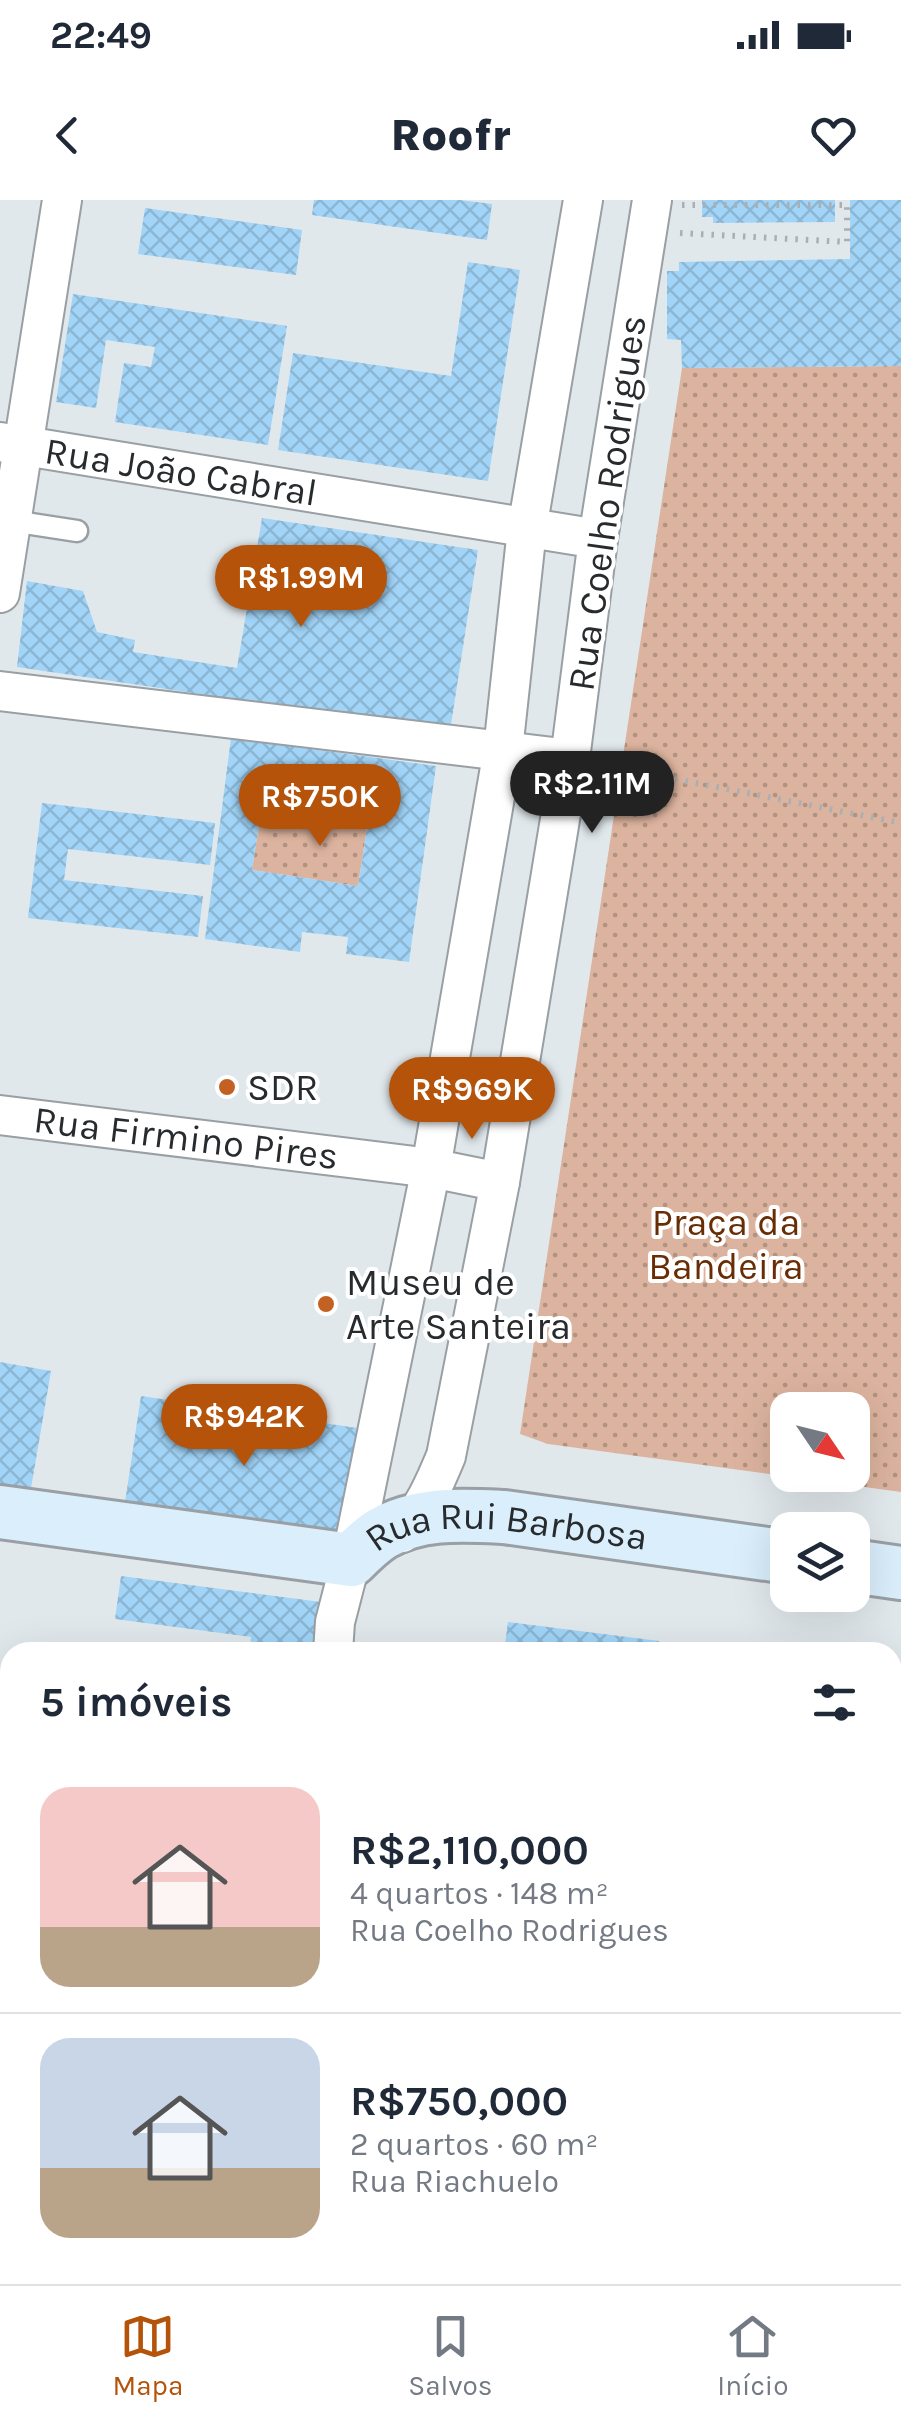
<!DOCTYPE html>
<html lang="pt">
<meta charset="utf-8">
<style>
:root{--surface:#fff;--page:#f2f2f3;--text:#1f2937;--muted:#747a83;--line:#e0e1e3;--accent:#b45309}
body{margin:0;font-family:Karla,sans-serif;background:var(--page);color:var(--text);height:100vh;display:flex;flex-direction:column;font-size:38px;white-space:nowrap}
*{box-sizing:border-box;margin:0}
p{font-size:32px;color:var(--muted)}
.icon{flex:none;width:55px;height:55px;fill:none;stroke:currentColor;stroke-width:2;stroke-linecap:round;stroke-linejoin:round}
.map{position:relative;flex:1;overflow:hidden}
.sheet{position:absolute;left:0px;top:1442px;width:902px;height:642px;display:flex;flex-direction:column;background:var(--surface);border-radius:30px 30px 0 0;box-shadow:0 10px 40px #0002}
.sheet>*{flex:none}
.needle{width:65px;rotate:125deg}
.buttons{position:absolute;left:770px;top:1192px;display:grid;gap:20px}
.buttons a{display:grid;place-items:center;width:100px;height:100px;border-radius:20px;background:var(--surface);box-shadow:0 10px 40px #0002;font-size:50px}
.price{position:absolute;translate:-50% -85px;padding:0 22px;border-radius:35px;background:var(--accent);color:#fff;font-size:32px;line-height:65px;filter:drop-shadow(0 2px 5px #0008)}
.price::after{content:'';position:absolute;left:50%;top:60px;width:30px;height:22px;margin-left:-15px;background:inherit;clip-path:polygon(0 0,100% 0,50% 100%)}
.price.active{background:#222;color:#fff}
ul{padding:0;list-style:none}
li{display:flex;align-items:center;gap:30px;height:250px;padding:0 40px}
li+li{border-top:2px solid var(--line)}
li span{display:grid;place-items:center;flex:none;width:280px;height:200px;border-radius:30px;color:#555}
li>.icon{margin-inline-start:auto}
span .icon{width:120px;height:120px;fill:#fffc;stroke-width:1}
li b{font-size:42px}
h2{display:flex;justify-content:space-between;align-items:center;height:120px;padding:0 40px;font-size:42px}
.status{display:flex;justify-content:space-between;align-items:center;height:70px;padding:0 50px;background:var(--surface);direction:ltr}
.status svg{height:28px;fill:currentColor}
header{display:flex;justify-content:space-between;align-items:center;height:130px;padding:0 40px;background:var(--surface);font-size:45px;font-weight:800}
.dock{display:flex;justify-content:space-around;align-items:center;height:140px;border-top:2px solid var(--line);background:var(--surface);font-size:28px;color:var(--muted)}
.dock a{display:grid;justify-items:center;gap:5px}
.dock .active{color:var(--accent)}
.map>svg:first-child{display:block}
</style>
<div class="status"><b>22:49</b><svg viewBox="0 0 49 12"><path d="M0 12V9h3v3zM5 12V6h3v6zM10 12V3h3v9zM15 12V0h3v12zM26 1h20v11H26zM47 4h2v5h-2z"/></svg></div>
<header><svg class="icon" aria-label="back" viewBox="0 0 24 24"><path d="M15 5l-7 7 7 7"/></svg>Roofr<svg class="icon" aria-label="heart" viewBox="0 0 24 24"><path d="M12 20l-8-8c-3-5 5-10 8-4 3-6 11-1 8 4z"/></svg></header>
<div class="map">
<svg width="901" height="2084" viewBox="0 0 901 2084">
<defs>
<pattern id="park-dots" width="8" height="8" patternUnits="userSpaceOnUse" patternTransform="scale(2.5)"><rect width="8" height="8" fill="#dcb39e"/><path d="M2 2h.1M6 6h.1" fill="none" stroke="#b29281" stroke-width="1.8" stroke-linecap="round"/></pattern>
<pattern id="building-cross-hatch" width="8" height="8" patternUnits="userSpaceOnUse" patternTransform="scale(2.5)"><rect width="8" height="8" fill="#a1d4f7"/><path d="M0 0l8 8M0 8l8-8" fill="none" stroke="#8bb6d4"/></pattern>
</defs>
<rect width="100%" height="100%" fill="#e1e8ec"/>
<g fill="url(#park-dots)" fill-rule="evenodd">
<path d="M 901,166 L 901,1292 L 548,1244 L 520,1234 L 682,168 ZM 788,1210 L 852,1210 L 852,1275 L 788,1275 Z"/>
<polygon points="262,605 368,621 358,686 252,670"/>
<polygon points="893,1483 901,1484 901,1877 893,1875"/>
</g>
<g fill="url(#building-cross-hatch)" fill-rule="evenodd">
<polygon points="314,0 460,0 492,4 487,40 312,15"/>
<polygon points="702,0 835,0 835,22 713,23 713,17 702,17"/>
<polygon points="850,0 901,0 901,166 682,168 681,140 667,139 667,71 679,71 679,62 850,59"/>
<polygon points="145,8 302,30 296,75 138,54"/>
<polygon points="468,62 520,70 488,281 278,250 293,153 451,176"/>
<polygon points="73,94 287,126 268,245 115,222 124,163 151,167 155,147 106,140 96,208 56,202"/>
<polygon points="262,318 478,350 450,531 17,467 27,381 83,391 97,432 135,440 133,452 237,468"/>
<path d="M 231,538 L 436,566 L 409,762 L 346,754 L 348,737 L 302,732 L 300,752 L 205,739 ZM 262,605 L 368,621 L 358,686 L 252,670 Z"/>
<polygon points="42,603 215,623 210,665 68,649 64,680 203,696 198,737 28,718"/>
<polygon points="0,1162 51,1171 30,1294 0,1289"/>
<polygon points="141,1196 364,1229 346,1343 124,1309"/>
<polygon points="121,1376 321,1402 321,1452 249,1452 251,1437 115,1419"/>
<polygon points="508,1422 659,1441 657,1452 504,1452"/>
</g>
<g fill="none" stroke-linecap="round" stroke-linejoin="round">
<g stroke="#999fa3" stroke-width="25">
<polyline id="lane" points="12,321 77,331"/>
</g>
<g stroke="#999fa3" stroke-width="42">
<g id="street">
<polyline points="0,242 598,339"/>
<polyline points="0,393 62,0"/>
<polyline points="0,491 570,559"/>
<polyline points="0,915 431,968 500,982"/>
<path d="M 402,1333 C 423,1310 434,1285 446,1256 L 500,982 L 570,559 L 598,339 L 652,0"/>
<polyline points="333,1452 335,1422 351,1360 431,968 503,550 527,329 583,0"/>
<polyline points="0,1762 10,1763"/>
<polyline points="892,1880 901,1881"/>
<polyline points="271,2084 272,2075"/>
<polyline points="676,2084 677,2075"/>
</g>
</g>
<g stroke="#999fa3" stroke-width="58">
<g id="secondary">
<path id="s1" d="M 0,1312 L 351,1360 C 360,1351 370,1341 381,1334 C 419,1312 462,1315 504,1317 L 788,1357"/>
<polyline points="852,1366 901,1373"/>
</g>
</g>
<g stroke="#a9afb3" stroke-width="6" stroke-dasharray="2.5 8" stroke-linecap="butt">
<polyline points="682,5 847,5"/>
<polyline points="680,33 847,42 847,0"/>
<polyline points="603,565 901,623"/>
</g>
<use href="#lane" stroke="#fff" stroke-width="20"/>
<use href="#street" stroke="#fff" stroke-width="38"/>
<use href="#secondary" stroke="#daeefc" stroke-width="52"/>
</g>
<g fill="#c26122" stroke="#fff" stroke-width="4">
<circle cx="227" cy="887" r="10"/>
<circle cx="326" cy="1104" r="10"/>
</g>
<g text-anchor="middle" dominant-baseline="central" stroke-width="8" stroke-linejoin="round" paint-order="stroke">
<g font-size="38" fill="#282b2d" stroke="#fff">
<text transform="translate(181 272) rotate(9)">Rua João Cabral</text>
<text transform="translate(607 303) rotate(-82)">Rua Coelho Rodrigues</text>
<text transform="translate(186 938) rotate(7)">Rua Firmino Pires</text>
<text stroke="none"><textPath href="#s1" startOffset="522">Rua Rui Barbosa</textPath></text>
</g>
<g font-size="38" fill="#282b2d" stroke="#fff" text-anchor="start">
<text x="247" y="887">SDR</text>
<text x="346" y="1082">Museu de<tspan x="346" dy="44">Arte Santeira</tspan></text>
</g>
<g font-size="38" fill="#682d04" stroke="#fff">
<text x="726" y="1022">Praça da<tspan x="726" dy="44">Bandeira</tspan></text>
</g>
</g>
</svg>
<div class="buttons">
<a><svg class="needle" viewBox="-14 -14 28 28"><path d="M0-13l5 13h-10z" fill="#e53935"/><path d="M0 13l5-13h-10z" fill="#747a83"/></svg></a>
<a><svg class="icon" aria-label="layers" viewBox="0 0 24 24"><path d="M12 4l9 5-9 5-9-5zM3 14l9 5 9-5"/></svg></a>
</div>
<b class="price" style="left:301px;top:430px">R$1.99M</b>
<b class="price active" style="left:592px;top:636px">R$2.11M</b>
<b class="price" style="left:320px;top:649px">R$750K</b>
<b class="price" style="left:472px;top:942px">R$969K</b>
<b class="price" style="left:244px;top:1269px">R$942K</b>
<section class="sheet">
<h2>5 imóveis<svg class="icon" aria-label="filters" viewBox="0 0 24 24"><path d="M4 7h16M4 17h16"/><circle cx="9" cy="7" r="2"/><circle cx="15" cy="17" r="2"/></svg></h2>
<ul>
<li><span style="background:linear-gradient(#f6c9c9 70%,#b9a48a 0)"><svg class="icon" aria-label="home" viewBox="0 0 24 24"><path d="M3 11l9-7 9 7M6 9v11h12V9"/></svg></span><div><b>R$2,110,000</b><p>4 quartos · 148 m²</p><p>Rua Coelho Rodrigues</p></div></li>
<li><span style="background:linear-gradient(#c9d6e8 65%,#b9a48a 0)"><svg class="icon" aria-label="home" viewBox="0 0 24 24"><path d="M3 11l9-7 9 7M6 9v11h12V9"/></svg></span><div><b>R$750,000</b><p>2 quartos · 60 m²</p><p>Rua Riachuelo</p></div></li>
</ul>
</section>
</div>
<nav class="dock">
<a class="active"><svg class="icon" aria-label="map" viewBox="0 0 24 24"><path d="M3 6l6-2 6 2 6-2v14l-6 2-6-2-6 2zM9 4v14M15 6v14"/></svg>Mapa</a>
<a><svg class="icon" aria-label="saved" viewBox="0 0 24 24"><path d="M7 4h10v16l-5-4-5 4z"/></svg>Salvos</a>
<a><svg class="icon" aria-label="home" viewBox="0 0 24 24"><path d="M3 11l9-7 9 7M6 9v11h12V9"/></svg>Início</a>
</nav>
